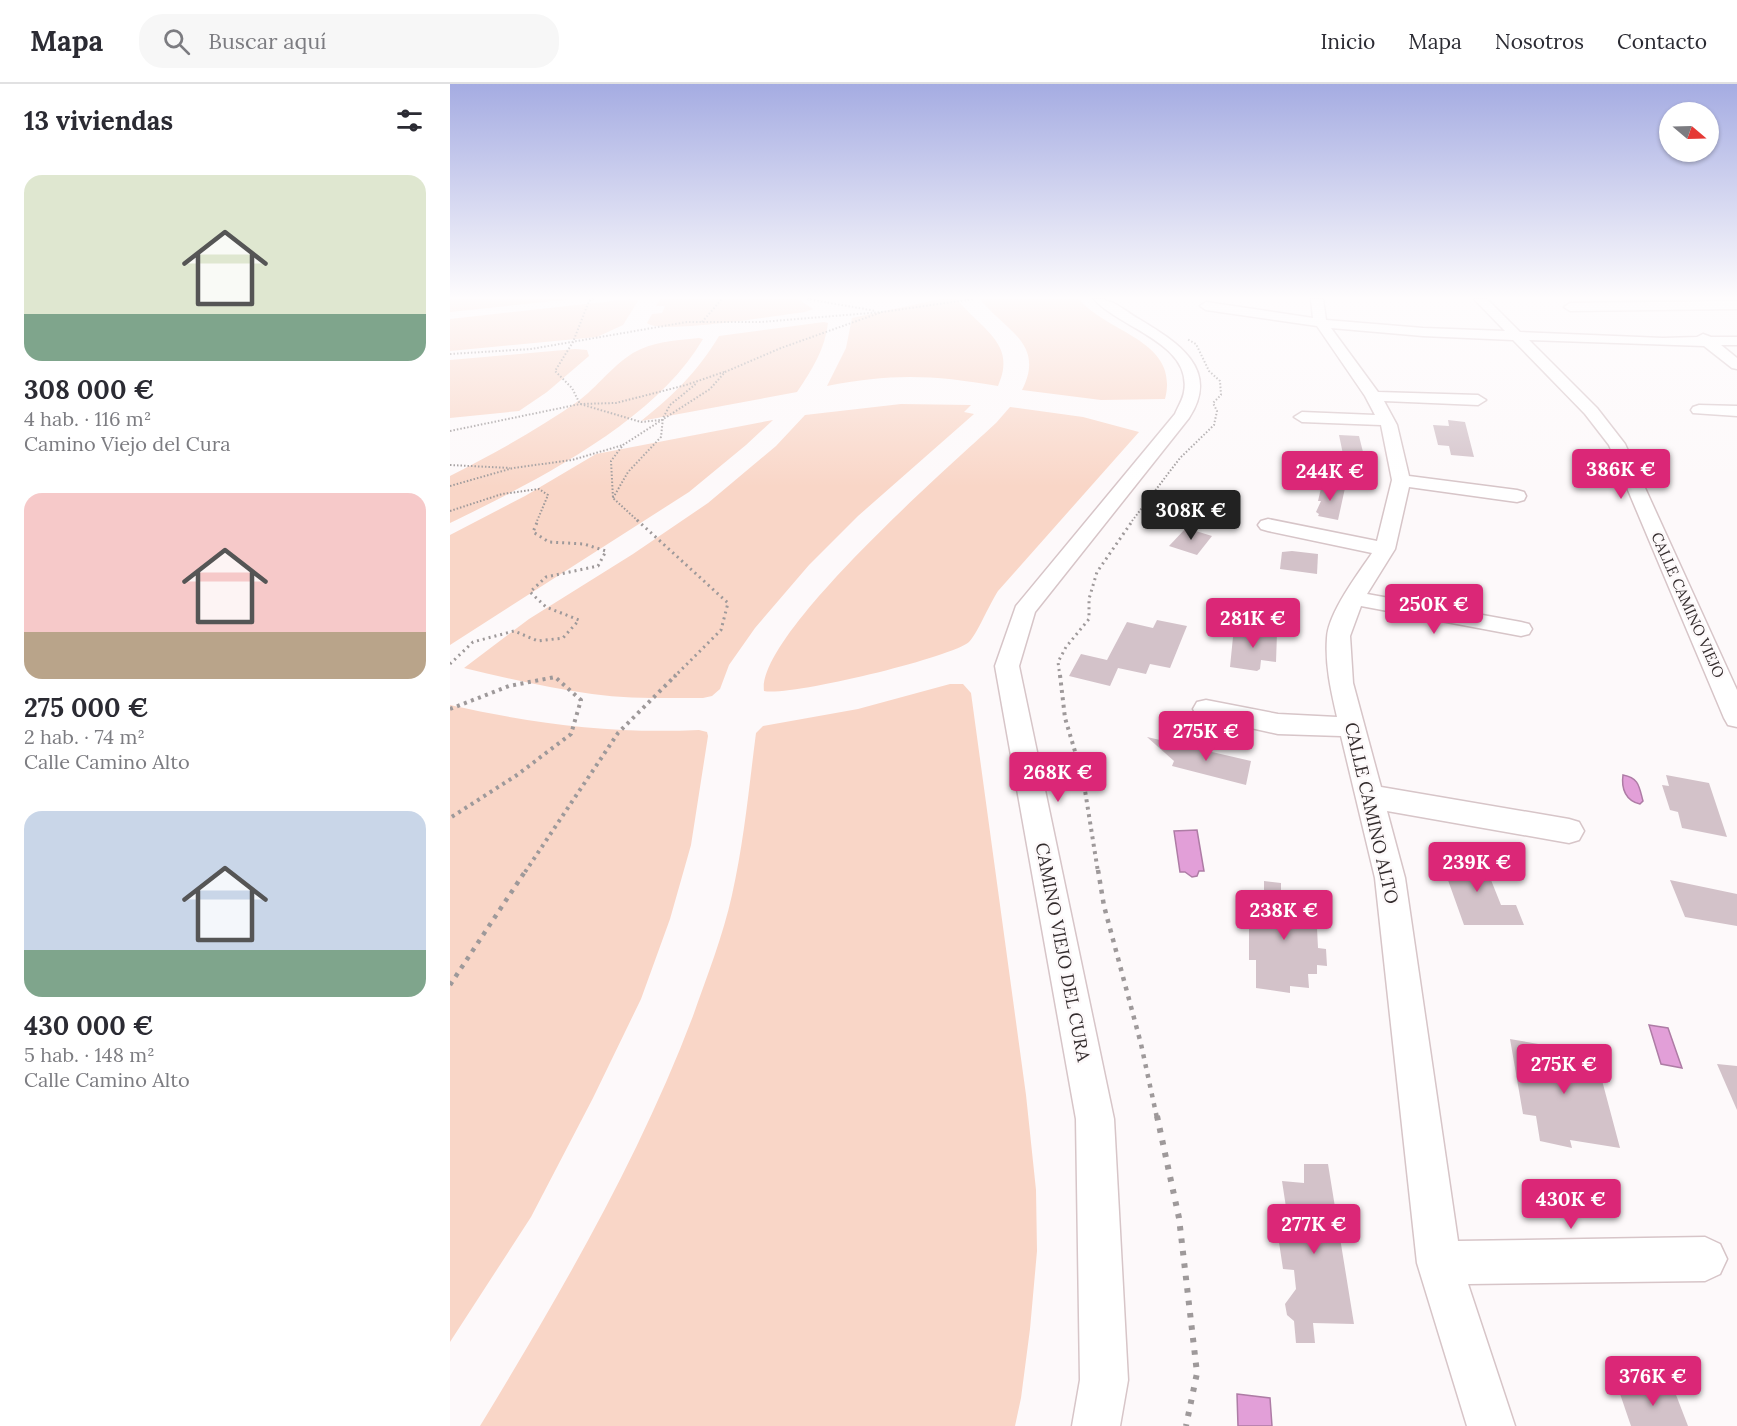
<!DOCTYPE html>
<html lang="es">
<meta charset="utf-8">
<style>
:root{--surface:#fff;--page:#f7f7f7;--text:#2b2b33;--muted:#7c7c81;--line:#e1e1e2;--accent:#db2777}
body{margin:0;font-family:Lora,serif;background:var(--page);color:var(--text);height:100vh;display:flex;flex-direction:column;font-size:22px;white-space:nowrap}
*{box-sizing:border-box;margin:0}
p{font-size:20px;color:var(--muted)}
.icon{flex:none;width:33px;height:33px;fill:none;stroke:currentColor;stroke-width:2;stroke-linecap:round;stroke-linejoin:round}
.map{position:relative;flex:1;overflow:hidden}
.details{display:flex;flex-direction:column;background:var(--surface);width:450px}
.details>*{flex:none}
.needle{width:39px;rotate:109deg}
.fabs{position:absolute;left:1209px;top:18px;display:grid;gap:12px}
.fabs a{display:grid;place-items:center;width:60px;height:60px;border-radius:50%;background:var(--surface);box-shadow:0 2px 4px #0004;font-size:30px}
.price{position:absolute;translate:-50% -51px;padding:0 14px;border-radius:6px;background:var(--accent);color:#fff;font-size:20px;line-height:39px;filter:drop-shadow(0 2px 3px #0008)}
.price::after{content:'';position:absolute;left:50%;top:36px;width:18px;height:14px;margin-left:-9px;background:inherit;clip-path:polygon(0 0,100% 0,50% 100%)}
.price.active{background:#222;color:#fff}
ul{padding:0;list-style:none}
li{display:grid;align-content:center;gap:12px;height:318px;padding:0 24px}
li span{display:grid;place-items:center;height:186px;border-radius:18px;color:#555}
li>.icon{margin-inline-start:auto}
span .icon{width:108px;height:108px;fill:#fffc;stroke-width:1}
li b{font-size:26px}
h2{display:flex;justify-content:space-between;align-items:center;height:72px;padding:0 24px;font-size:26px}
header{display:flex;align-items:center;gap:36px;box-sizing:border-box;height:84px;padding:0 30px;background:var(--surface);border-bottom:2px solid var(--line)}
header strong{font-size:28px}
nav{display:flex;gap:33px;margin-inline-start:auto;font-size:21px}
.search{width:420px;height:54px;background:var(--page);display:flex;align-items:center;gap:15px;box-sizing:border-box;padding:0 21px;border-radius:24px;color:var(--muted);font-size:22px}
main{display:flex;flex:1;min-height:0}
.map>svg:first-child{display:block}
</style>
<header>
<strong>Mapa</strong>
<div class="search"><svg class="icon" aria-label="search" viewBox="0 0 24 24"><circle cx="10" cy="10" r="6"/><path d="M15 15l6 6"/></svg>Buscar aquí</div>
<nav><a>Inicio</a><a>Mapa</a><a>Nosotros</a><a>Contacto</a></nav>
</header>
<main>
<section class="details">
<h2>13 viviendas<svg class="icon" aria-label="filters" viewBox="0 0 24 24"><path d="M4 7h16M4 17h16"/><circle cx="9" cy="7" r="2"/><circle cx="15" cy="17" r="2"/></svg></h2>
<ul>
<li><span style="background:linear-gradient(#dfe7d0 75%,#7fa58c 0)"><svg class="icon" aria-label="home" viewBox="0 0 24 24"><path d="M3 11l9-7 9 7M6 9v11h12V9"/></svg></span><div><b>308 000 €</b><p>4 hab. · 116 m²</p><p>Camino Viejo del Cura</p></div></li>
<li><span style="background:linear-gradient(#f6c9c9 75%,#b9a48a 0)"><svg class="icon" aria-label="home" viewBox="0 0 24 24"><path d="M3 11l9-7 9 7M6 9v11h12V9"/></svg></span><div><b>275 000 €</b><p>2 hab. · 74 m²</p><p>Calle Camino Alto</p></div></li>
<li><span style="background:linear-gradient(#c9d6e8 75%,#7fa58c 0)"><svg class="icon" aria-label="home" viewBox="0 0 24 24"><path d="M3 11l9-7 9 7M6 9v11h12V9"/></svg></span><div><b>430 000 €</b><p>5 hab. · 148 m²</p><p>Calle Camino Alto</p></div></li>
</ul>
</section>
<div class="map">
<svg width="1287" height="1342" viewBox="0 0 1287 1342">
<rect width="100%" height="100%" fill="#fdf9fa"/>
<g fill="#f9d6c7">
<polygon points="0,215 123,215 0,228"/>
<polygon points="181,215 188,217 173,241 147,253 0,267 0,235"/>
<path d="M 210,215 L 348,215 L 363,225 L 355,228 C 331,231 210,251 197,239 L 202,230 L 212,229 L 215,222 L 206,222 Z"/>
<path d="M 490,215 L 507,215 C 530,245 568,259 548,302 C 484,291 442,289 377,302 L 396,264 L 402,234 Z"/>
<path d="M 530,215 L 629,215 C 658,250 730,256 715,315 L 651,316 L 572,306 C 596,259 554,246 530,215 Z"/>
<path d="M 374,238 L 378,239 C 375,265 362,286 347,308 L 191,337 C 223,312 248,287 269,252 Z"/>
<path d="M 249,254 L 253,255 C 205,338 84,398 0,439 L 0,392 C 45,369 89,345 131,315 C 150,300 169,274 191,265 C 209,257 230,256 249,254 Z"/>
<polygon points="125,265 137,266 139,272 97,308 69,327 0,334 0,276"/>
<path d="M 451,320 L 521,321 L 514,328 L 524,330 L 408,432 L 359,481 L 305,544 L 279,581 L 270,605 L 262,612 L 253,614 C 216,614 179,615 142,610 C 99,604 56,594 14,584 L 79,535 L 183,470 L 258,419 L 326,362 L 355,331 Z"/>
<path d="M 560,323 L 633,333 L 689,348 L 548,507 C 540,519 526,552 519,558 C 500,574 338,613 314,607 C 306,551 502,380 546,339 Z"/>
<polygon points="323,336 296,361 239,408 0,561 0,451 75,412 146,370"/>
<path d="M 500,600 L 513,600 L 521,609 L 576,1011 L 586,1106 L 587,1167 L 580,1245 L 571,1314 L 565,1342 L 30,1342 C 110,1210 188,1077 243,932 C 257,892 273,852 282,811 C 294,758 299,703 306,649 L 313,642 L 408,625 Z"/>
<path d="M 0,621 C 85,640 162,650 249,646 L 257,648 L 258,652 L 241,761 L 220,835 L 191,915 L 143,1014 L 81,1133 L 0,1258 Z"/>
</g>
<g fill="#e29fd8" stroke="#ae7ca5" stroke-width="1.5">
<path d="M 1173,691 C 1189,694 1189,702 1193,717 L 1190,720 C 1176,717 1171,705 1173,691 Z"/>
<polygon points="747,746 754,787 749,787 747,792 742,793 735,788 730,788 724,747"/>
<polygon points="1199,941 1218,944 1232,984 1211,980"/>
<polygon points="787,1310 820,1314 822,1342 788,1342"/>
</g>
<g fill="#d3c2c9">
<polygon points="998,336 1015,338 1024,373 1001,371 999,362 988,361 983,341 999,342"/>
<polygon points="889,351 909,352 915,376 894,375"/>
<polygon points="872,400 895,404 888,436 868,432 869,430 866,428 871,417 868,417"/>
<polygon points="736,444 762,452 747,471 719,462"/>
<polygon points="842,467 868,470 867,490 830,485 832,468"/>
<polygon points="707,536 737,542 720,584 700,580 696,590 668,584 660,602 619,592 631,570 657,576 677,538 703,544"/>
<polygon points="784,543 827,549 826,578 811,576 810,585 807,587 780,583"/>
<polygon points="697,653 801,677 796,701 722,682 724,677"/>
<polygon points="1216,691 1259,699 1277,753 1232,744 1228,728 1220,726 1212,701 1219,702"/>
<polygon points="989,771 1031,771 1051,821 1066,821 1074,841 1014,841"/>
<polygon points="1220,796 1287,810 1287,842 1235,833"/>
<polygon points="814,797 831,799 831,810 860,813 861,824 866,824 868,864 876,865 877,882 867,881 867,890 858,890 859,904 840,902 840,909 806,904 806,876 799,876 799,821 814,823"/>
<polygon points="1060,955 1145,970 1170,1064 1120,1056 1122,1064 1090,1057 1086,1032 1073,1030"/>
<polygon points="1267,980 1287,982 1287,1026"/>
<polygon points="854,1080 878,1080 904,1240 863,1239 865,1259 846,1259 844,1237 837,1231 835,1220 846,1205 844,1186 833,1185 827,1145 839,1143 832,1097 854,1099"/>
<polygon points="1223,1303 1238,1342 1181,1342 1168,1304"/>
</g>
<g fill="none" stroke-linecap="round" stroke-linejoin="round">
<g stroke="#d7c5c8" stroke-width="3">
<g id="minor">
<path d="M 644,215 C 663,214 673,226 689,235 C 727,258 771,285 739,334 L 585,528 L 569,582 L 664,1035 L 678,1296 L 670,1342 L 622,1342 L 630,1296 L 626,1035 L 545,582 L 566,522 L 725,330 C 728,323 733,315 734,308 C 743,259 669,244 644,215 Z"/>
<path d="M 861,215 L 873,215 L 876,236 L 973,244 L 1055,247 L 1024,215 L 1037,215 L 1070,248 L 1213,254 L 1247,253 L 1253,250 L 1261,253 L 1287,253 L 1287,261 L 1271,261 L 1287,274 L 1287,285 L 1282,284 L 1254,262 L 1079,256 L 1147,324 L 1175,360 L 1287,606 L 1287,643 L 1278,641 L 1274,634 L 1159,361 L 1135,330 L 1063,256 L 973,252 L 881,244 L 928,308 L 1028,311 L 1036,316 L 1028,321 L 934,317 L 947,341 L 959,392 L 1067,406 L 1074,408 L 1076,412 L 1074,416 L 1067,418 L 959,403 L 945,465 L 917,510 L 1071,538 L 1079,540 L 1082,545 L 1079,550 L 1071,552 L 911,522 L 900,552 L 903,599 L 931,703 L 1119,735 L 1129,738 L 1134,747 L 1129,756 L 1119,759 L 937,727 L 955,794 L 1008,1157 L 1255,1153 L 1270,1160 L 1277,1175 L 1270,1190 L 1255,1197 L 1018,1200 L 1065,1342 L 1017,1342 L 967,1179 L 925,794 L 891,652 L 828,650 L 747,632 L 743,625 L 747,618 L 756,616 L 828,630 L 887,633 C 881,607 875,581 877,554 C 878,529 908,490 922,469 L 818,447 L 811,445 L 808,441 L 811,437 L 818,435 L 927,457 L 942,396 L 931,341 L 852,338 L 844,333 L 852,328 L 925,331 L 915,312 L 867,242 L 756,226 L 750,222 L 756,218 L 863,234 Z"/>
<polygon points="1287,217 1287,225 1120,227 1114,223 1120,219"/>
<polygon points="1249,321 1287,322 1287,332 1243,329 1241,326 1243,323"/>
</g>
</g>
<g stroke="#9e999a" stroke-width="2" stroke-dasharray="1.5 2" stroke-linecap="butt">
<polyline points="144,215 139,217 123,258 105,287 122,304 130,320 191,338 210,336"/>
<polyline points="357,215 426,227"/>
<polyline points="252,238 272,215"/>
<polyline points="0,270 81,265 237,238 311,238 432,228 524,215"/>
<polyline points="0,347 130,320 166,319 236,301 274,288"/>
<polyline points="0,381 60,384"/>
<polyline points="0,402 63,384 122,376 173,361"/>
<polyline points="163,414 178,388 211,353 213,334 220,321 247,299"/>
<polyline points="0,427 52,410 89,405 98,411 87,437"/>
<polyline points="188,437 163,414 161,377 173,361 260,305 275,288 331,264 432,228"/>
<polyline points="682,437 730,374 764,341 767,327 763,319 771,311 770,297 759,287 746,260 737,255"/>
</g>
<g stroke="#9e999a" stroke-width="3" stroke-dasharray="2 4" stroke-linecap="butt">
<polyline points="187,436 278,519 271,546 224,593"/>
<polyline points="0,580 23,558 64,547 88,557 113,554 129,536 96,523 80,508 96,493 148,482 156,467 134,460 99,458 83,448 88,436"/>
<polyline points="610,593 608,578 616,563 639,535 639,515 647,488 683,436"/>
</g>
<g stroke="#9e999a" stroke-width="4" stroke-dasharray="3 4.5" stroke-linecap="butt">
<polyline points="610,591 615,634 633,694 648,788"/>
<polyline points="0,625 59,602 105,593 131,616 121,650 67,691 0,734"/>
<polyline points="75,788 168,649 226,591"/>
</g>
<g stroke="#9e999a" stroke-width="4.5" stroke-dasharray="4 6" stroke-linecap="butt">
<polyline points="648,786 654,822 691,960 707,1034"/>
<polyline points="0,901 76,786"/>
</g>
<polyline stroke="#9e999a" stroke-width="6" stroke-dasharray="4.5 8" stroke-linecap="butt" points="707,1032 729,1134 747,1289 736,1342"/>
<use href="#minor" fill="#fff" fill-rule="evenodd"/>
</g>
<linearGradient id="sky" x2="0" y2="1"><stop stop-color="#a5ace2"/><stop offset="0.53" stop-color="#fefcfd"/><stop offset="1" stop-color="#fefcfd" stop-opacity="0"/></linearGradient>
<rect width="1287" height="403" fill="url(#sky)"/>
<g text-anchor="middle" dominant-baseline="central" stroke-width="5" stroke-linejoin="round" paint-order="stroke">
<g font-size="15" fill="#332c2d" stroke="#fdf9fa">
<text transform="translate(1238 521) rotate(66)">CALLE CAMINO VIEJO</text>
</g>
<g font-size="18" fill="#332c2d" stroke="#fdf9fa">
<text transform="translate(922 729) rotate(77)">CALLE CAMINO ALTO</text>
<text transform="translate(613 868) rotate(79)">CAMINO VIEJO DEL CURA</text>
</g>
</g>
</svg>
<div class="fabs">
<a><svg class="needle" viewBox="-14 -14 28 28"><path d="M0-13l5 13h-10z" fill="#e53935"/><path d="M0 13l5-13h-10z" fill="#7c7c81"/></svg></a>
</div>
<b class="price" style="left:1171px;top:416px">386K €</b>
<b class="price" style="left:880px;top:418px">244K €</b>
<b class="price active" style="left:741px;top:457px">308K €</b>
<b class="price" style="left:984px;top:551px">250K €</b>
<b class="price" style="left:803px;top:565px">281K €</b>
<b class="price" style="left:756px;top:678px">275K €</b>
<b class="price" style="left:608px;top:719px">268K €</b>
<b class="price" style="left:1027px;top:809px">239K €</b>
<b class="price" style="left:834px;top:857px">238K €</b>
<b class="price" style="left:1114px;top:1011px">275K €</b>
<b class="price" style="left:1121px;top:1146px">430K €</b>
<b class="price" style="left:864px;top:1171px">277K €</b>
<b class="price" style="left:1203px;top:1323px">376K €</b>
</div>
</main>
